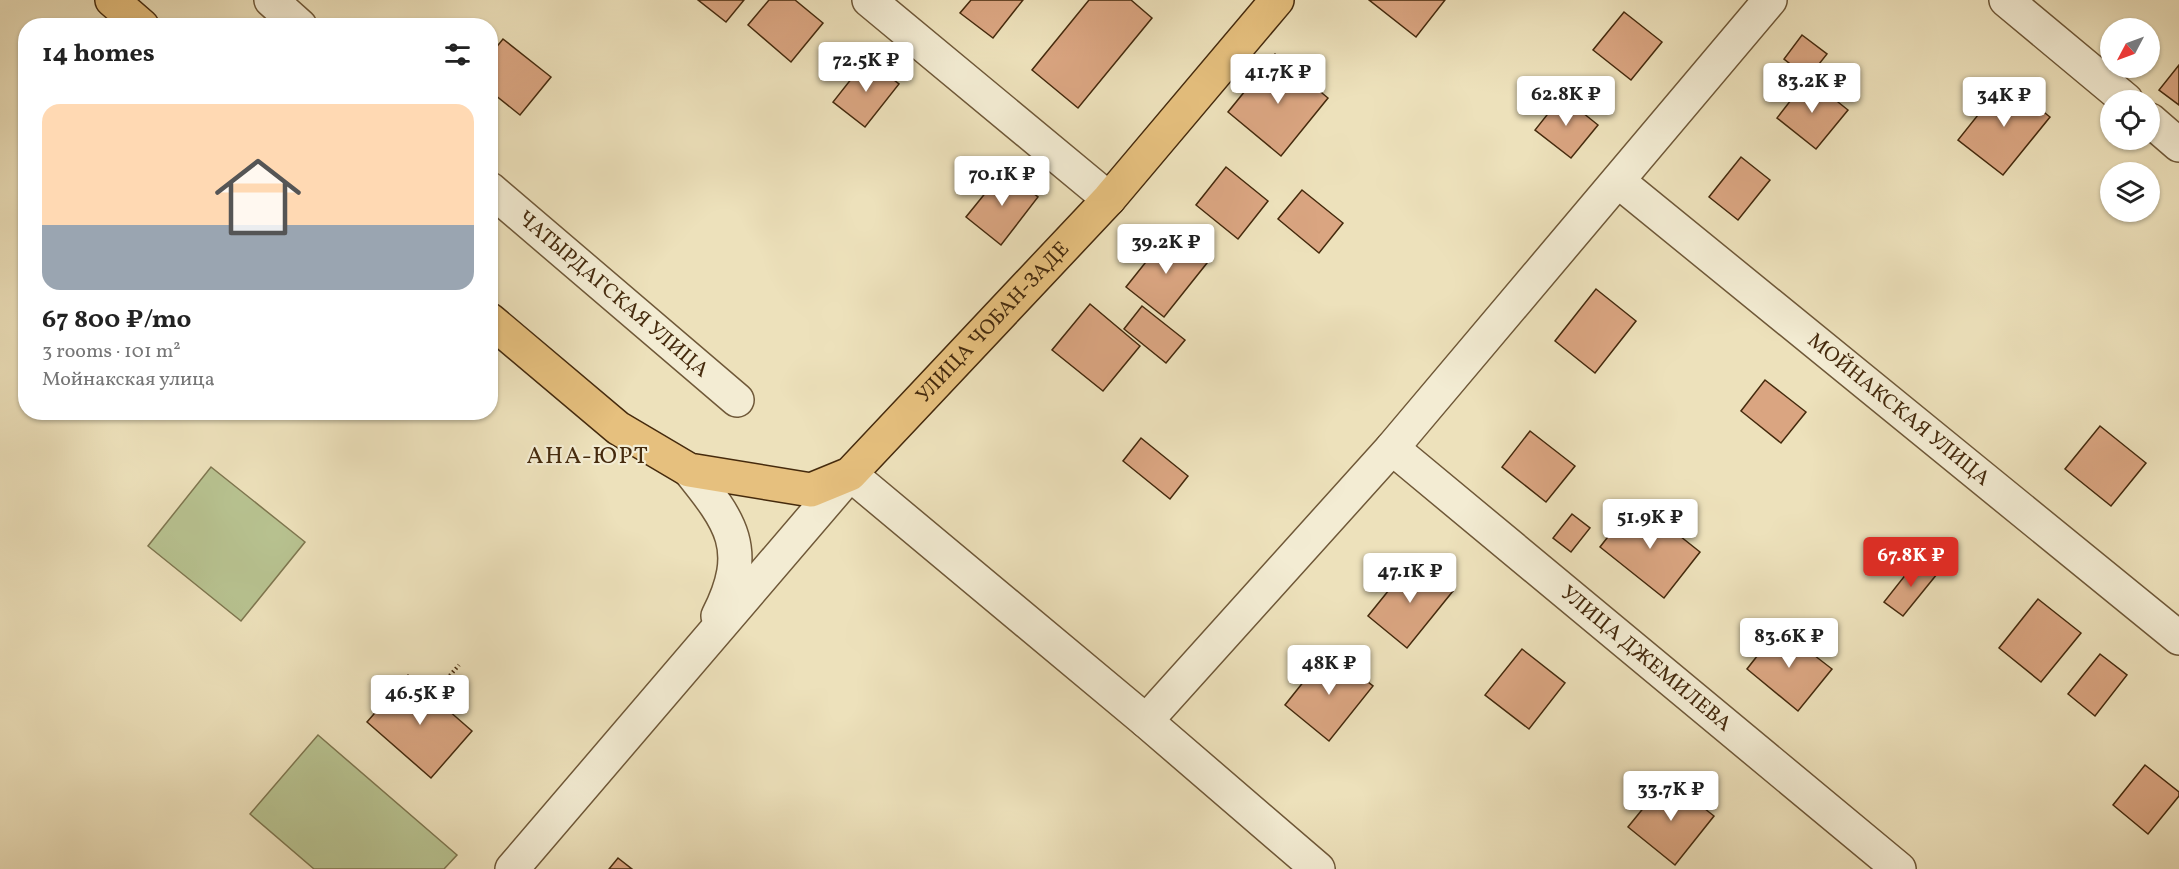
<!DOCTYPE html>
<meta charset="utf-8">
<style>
:root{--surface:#fff;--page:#f2f2f2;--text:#222;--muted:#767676;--accent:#d93025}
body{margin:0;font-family:Vollkorn,serif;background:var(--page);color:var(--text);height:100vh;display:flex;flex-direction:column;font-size:22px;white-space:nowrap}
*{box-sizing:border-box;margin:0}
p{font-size:20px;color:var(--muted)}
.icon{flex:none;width:33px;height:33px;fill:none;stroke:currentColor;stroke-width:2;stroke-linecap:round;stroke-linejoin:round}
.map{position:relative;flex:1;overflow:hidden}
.drawer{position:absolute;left:18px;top:18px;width:480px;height:402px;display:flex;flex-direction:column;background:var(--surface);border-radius:24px;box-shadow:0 2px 4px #0004}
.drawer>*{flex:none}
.needle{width:39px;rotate:229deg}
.buttons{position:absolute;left:2100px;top:18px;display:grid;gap:12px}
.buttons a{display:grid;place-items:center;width:60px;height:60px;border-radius:50%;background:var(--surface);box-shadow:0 2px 4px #0004;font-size:30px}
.price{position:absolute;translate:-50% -51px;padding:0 14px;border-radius:6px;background:#fff;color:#222;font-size:20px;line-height:39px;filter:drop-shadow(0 2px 3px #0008)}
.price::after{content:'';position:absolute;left:50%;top:36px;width:18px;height:14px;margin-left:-9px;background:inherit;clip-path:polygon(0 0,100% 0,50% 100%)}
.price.current{background:var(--accent);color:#fff}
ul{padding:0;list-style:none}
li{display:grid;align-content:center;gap:12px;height:318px;padding:0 24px}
li span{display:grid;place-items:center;height:186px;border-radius:18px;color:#555}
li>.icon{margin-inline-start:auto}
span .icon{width:108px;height:108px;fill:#fffc;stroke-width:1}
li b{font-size:26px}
h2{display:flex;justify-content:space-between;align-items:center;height:72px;padding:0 24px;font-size:26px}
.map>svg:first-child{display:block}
</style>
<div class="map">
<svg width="2179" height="869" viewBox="0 0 2179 869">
<rect width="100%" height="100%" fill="#ede1bb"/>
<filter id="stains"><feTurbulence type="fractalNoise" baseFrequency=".00333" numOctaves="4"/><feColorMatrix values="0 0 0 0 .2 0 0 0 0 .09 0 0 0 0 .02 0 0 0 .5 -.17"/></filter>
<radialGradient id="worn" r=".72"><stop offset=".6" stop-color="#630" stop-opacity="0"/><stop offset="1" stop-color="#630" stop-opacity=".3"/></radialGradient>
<g fill="#b8c391" stroke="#7e764f" stroke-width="1.5">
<polygon points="211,467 305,542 241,621 148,546"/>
<polygon points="318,735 457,855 444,869 314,869 250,814"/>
</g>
<g fill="#daa581" stroke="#452a0d" stroke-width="1.5">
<polygon points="698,0 744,0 726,22"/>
<polygon points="769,0 795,0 823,23 791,62 748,25"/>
<polygon points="971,0 1023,0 993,38 960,13"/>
<polygon points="1089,0 1131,0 1152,18 1078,108 1032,70"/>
<polygon points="1369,0 1445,0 1416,37"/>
<polygon points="1624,12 1662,42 1631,80 1593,50"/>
<polygon points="1802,35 1827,54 1808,78 1784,59"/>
<polygon points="503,39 551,77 520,115 490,91 490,55"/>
<polygon points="1275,54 1328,98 1281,156 1228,112"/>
<polygon points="867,59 899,84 865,127 833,102"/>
<polygon points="2179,65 2179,105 2159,90"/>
<polygon points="1808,78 1848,110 1816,149 1777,118"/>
<polygon points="2005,81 2050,117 2003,175 1958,140"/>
<polygon points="1562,96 1598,125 1571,158 1535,130"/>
<polygon points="1741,157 1770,180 1738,220 1709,197"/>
<polygon points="1226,167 1268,201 1238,239 1196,205"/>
<polygon points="1004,170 1038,197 1001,245 966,217"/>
<polygon points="1302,190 1343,223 1319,253 1278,219"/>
<polygon points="1169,233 1207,263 1164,317 1126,287"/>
<polygon points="1596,289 1636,321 1595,373 1555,341"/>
<polygon points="1090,304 1140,346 1103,391 1052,350"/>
<polygon points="1142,306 1185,340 1166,363 1124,329"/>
<polygon points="1765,380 1806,412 1781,443 1741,411"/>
<polygon points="2100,426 2146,463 2111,506 2065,469"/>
<polygon points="1530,431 1575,466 1546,502 1502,467"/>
<polygon points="1141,438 1188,476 1170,499 1123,461"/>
<polygon points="1636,501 1700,552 1664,598 1600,547"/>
<polygon points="1572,514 1590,528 1571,552 1553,538"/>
<polygon points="1414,559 1453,591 1407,648 1368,616"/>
<polygon points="1918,559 1937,574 1903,616 1884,602"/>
<polygon points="2038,599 2081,633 2041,682 1999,648"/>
<polygon points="1779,628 1832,669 1798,711 1747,669"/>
<polygon points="1522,649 1565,683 1529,729 1485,695"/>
<polygon points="1328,651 1373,686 1329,741 1285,705"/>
<polygon points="2100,654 2127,675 2095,716 2068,694"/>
<polygon points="408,675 472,731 431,778 367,722"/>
<polygon points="2145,765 2179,792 2179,796 2148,834 2113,805"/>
<polygon points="1667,779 1714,816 1675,865 1628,827"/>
<polygon points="618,858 632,869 609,869"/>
</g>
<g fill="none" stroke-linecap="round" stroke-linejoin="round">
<g stroke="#6f5838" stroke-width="36">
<g id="minor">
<polyline points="271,0 300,26"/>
<polyline points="869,0 1109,199"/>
<polyline points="2006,0 2126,100"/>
<polyline points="2150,120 2179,145"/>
<path id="s1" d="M 1618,181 L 2179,638"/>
<path id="s2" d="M 490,189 L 737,400"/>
<path id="s3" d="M 1392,448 L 1899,869"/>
<path d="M 689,470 C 731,522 752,549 718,616"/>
<polyline points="1146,721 1392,448 1770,0"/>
<polyline points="512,869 850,474 1146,721 1318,869"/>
</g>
</g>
<g stroke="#452a0d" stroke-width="36">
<g id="major">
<polyline points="112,0 142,26"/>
<path id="s4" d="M 490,320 L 618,428 L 689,470 L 811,490 L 850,474 L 1109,199 L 1277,0"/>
</g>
</g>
<polyline stroke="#452a0d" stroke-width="4" stroke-dasharray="1.5 3" stroke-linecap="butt" points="432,696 459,665"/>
<use href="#minor" stroke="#f3ecd3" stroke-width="33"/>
<use href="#major" stroke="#e6c07e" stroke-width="33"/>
</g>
<g text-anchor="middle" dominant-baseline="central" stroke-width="4.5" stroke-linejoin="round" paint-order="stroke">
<g font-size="21" fill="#452a0d" stroke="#f3ecd3">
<text stroke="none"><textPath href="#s2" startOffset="162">ЧАТЫРДАГСКАЯ УЛИЦА</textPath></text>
<text stroke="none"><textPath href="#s4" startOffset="624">УЛИЦА ЧОБАН-ЗАДЕ</textPath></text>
<text stroke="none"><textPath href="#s1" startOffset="362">МОЙНАКСКАЯ УЛИЦА</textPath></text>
<text stroke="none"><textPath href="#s3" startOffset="330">УЛИЦА ДЖЕМИЛЕВА</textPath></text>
</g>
<g font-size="24" letter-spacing="1.5" fill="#452a0d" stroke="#f3ecd3">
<text x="588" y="457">АНА-ЮРТ</text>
</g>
</g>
<rect width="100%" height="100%" filter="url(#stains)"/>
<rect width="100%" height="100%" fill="url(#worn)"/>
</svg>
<div class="buttons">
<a><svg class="needle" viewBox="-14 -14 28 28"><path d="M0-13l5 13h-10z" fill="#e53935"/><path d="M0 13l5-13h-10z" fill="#767676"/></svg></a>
<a><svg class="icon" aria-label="locate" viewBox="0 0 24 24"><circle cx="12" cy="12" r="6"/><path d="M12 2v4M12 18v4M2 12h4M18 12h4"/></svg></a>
<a><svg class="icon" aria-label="layers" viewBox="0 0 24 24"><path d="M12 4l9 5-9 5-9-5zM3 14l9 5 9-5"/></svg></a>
</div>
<b class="price" style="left:866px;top:93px">72.5K ₽</b>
<b class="price" style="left:1278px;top:105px">41.7K ₽</b>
<b class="price" style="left:1812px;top:114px">83.2K ₽</b>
<b class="price" style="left:1566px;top:127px">62.8K ₽</b>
<b class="price" style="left:2004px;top:128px">34K ₽</b>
<b class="price" style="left:1002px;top:207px">70.1K ₽</b>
<b class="price" style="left:1166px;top:275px">39.2K ₽</b>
<b class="price" style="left:1650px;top:550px">51.9K ₽</b>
<b class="price current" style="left:1911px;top:588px">67.8K ₽</b>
<b class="price" style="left:1410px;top:604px">47.1K ₽</b>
<b class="price" style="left:1789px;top:669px">83.6K ₽</b>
<b class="price" style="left:1329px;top:696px">48K ₽</b>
<b class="price" style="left:420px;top:726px">46.5K ₽</b>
<b class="price" style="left:1671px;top:822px">33.7K ₽</b>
<section class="drawer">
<h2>14 homes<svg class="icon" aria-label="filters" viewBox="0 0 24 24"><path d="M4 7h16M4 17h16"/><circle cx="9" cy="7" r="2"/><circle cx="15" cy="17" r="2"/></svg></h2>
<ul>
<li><span style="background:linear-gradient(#ffd9b3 65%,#9aa5b1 0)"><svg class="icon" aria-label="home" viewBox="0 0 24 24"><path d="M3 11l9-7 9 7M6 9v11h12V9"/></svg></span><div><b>67 800 ₽/mo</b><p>3 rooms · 101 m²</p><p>Мойнакская улица</p></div></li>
</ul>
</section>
</div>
